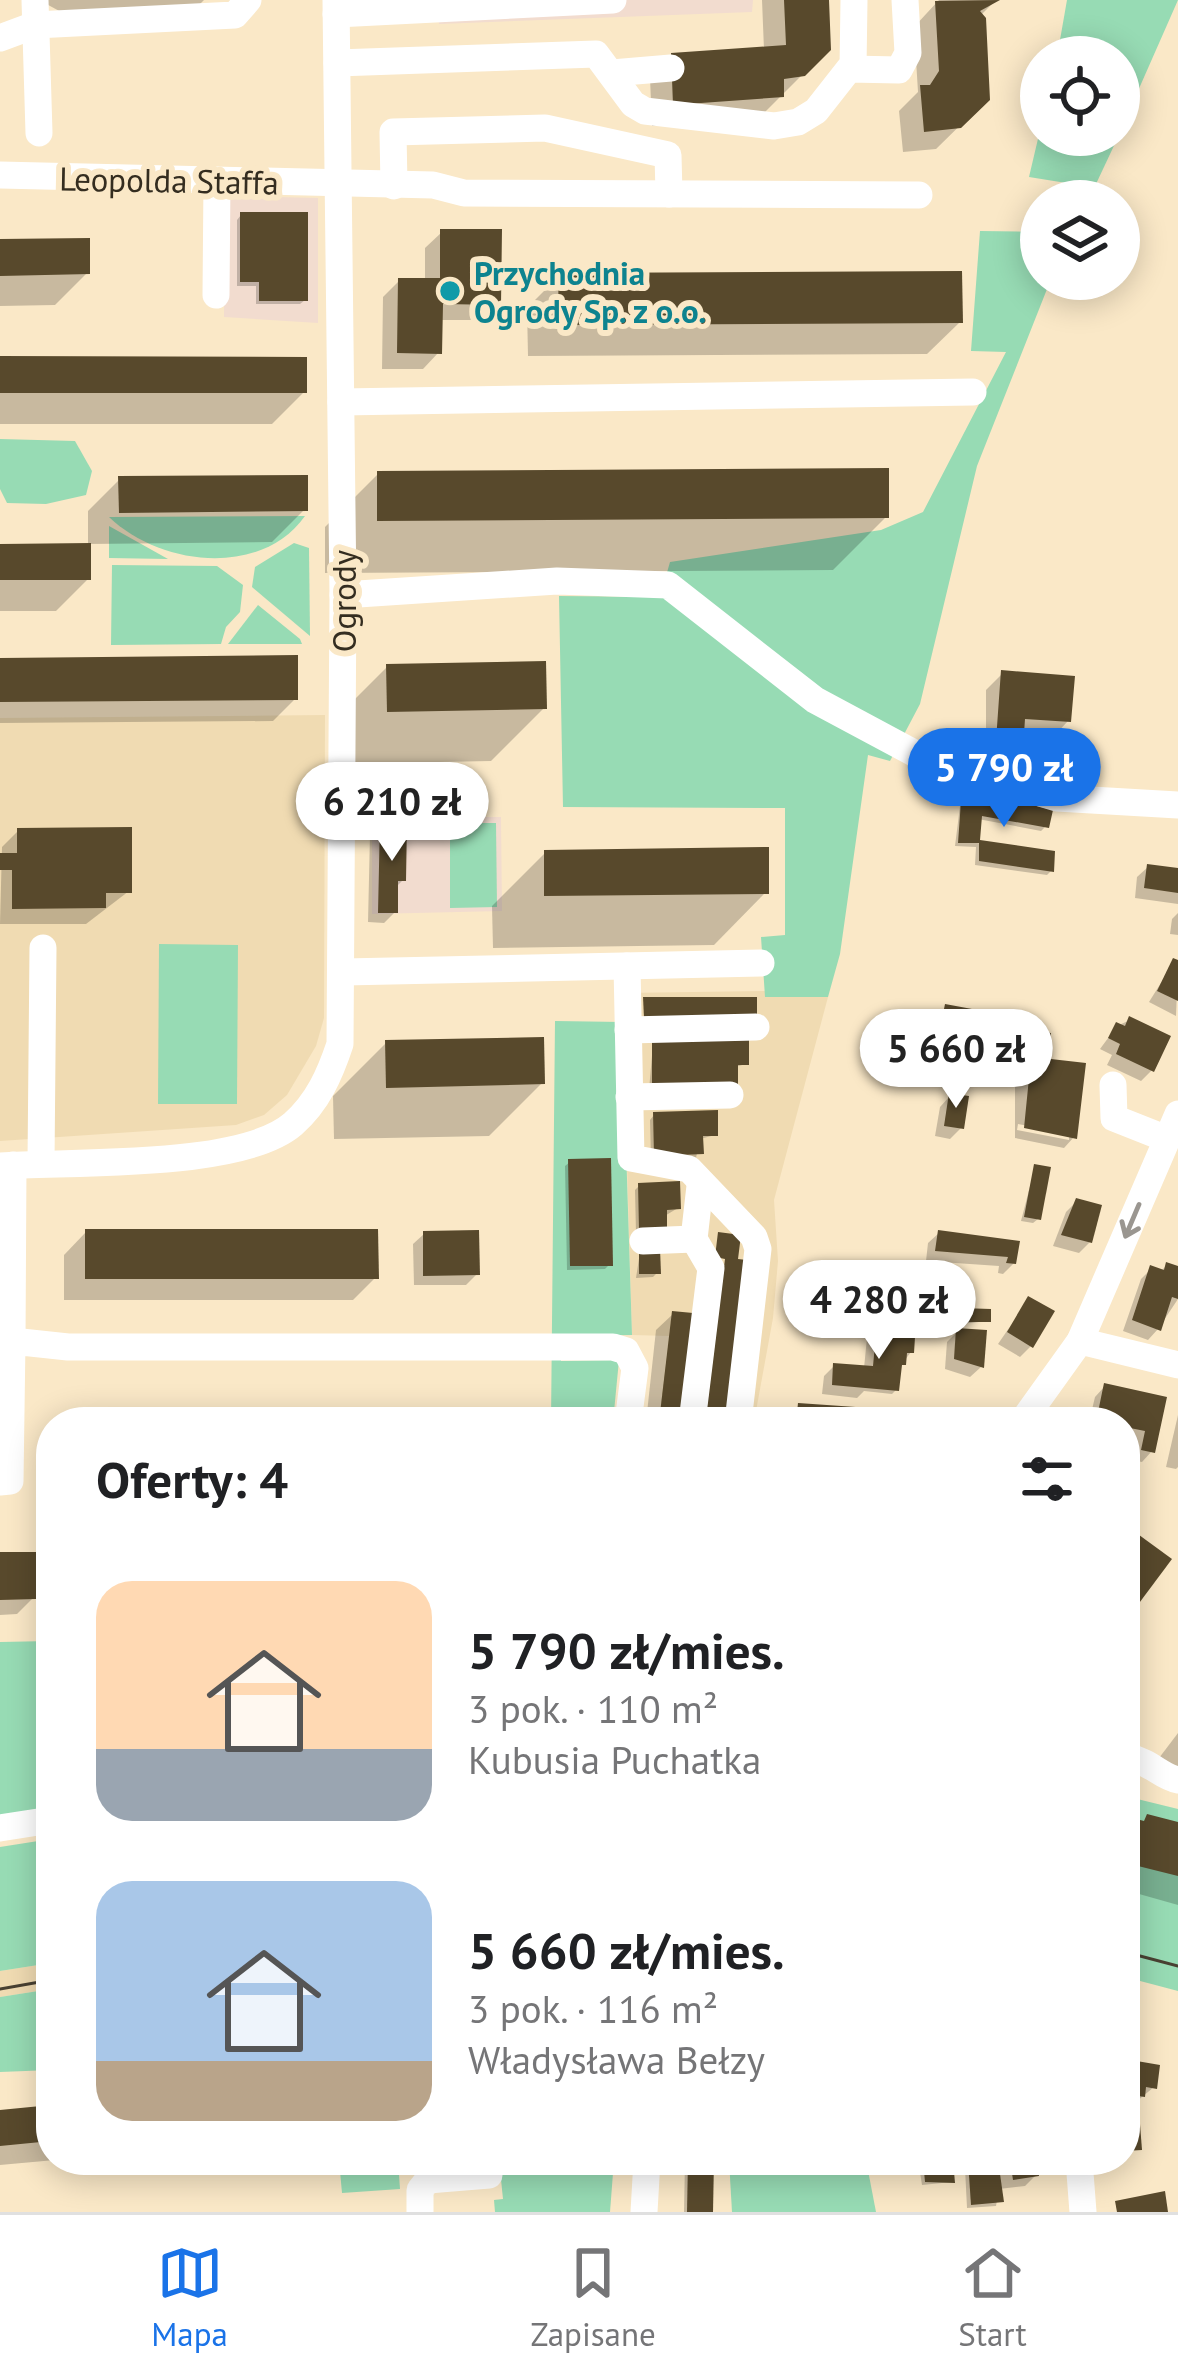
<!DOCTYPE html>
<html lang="pl">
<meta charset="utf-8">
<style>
:root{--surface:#fff;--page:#f6f6f6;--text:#202124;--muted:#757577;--line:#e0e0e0;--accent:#1a73e8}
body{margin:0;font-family:"PT Sans",sans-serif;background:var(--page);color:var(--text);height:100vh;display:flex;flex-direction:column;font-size:45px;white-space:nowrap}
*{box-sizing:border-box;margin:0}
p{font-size:39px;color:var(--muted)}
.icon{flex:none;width:66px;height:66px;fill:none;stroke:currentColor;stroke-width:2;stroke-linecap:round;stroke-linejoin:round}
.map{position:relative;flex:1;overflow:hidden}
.side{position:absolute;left:36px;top:1407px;width:1104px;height:768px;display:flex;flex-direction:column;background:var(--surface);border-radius:48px;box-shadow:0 6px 30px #0003}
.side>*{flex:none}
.tools{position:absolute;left:1020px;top:36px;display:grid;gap:24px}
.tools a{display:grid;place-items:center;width:120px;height:120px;border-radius:50%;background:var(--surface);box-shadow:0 6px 30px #0003;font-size:60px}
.price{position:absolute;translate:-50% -102px;padding:0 27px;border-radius:42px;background:#fff;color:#222;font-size:39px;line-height:78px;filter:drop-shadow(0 3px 6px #0008)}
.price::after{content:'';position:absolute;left:50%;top:72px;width:36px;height:27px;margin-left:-18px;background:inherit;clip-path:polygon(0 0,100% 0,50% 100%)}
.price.selected{background:var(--accent);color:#fff}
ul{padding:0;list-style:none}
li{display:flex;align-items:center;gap:36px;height:300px;padding:0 60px}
li span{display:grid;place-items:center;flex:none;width:336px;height:240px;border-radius:36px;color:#555}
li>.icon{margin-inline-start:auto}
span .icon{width:144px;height:144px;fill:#fffc;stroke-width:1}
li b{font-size:51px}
h2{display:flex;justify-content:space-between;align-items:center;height:144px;padding:0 60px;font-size:51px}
.tabs{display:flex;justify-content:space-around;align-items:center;height:168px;border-top:3px solid var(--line);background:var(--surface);font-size:33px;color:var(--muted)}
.tabs a{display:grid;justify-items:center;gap:6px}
.tabs .selected{color:var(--accent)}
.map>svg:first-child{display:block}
</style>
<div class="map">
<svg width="1178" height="2212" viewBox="0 0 1178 2212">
<rect width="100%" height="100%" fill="#fae8c7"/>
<g fill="#f2dccf">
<polygon points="438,0 753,0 752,12 439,24"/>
<polygon points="225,196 318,198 318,323 224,317"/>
<polygon points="372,817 501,817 502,911 372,914"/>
</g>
<g fill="#f0dbb2">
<polygon points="325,715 324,1018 316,1046 287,1095 264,1115 236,1125 0,1141 0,718"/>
<polygon points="765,991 766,997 828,997 774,1200 778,1261 773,1318 754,1422 659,1422 669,1336 632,1335 622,993"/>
<polygon points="51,1963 51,1989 0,1997 0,1971"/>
</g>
<g fill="#97dbb4">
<polygon points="1067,0 1178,0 1119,134 1119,57 1057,57"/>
<polygon points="1041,126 1041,135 1119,135 1088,201 1077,201 1085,186 1029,177"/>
<polygon points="980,231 1041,232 1041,279 1051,279 977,466 920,704 890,761 868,755 840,954 828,997 765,997 761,937 785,935 785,808 563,807 559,596 660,597 670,562 881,530 923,512 1006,352 971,351"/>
<polygon points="0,439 75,441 92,471 86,495 46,504 7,503 0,489"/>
<path d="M 305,516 C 261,578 160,566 109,517 Z"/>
<polygon points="109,526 168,559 109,558"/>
<polygon points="294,543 309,548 310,636 252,587 255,567"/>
<polygon points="112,565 217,566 243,585 240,612 226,627 221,644 111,645"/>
<polygon points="258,605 300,639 302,644 228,644"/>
<polygon points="450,823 496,823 497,907 450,908"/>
<polygon points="159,944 238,945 237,1104 158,1104"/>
<polygon points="555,1021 622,1022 632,1335 561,1336 561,1361 619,1360 613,1422 551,1422"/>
<polygon points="51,1641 51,1808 0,1816 0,1642"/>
<polygon points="1125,1796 1178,1809 1178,1991 1125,1977"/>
<polygon points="51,1839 51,1963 0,1971 0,1847"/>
<polygon points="51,1989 51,2070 0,2072 0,1997"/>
<polygon points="339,2160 398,2160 400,2189 342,2193"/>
<polygon points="499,2160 614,2160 610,2212 495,2212 494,2200 503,2199"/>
<polygon points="866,2160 876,2212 732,2212 729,2160"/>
</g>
<g fill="#0003" fill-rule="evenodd">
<polygon points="39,0 204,0 192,12 74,19"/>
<polygon points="762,0 826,0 828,49 759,118 652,126 650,78 764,50"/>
<polygon points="939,0 996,0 980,16 987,99 936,149 903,152 899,111 918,92 914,27"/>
<polygon points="241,215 305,300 300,304 256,304 256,286 237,286 237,220"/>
<polygon points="442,232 498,303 481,320 440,320 439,352 423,369 382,369 383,297 399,281 425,281 425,248"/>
<polygon points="0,242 87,273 55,305 0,306"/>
<polygon points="559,276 960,322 927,354 528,356 527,308"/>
<polygon points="0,359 304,392 272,424 0,424"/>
<polygon points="378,474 886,517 833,570 325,573 325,527"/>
<polygon points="120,479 304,510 272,542 88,544 88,511"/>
<polygon points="0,547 88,579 56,611 0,611"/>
<polygon points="0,661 295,699 273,721 0,723"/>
<polygon points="387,667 544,708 491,761 335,764 334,720"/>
<polygon points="1003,673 1068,721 1052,738 1021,735 992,785 994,765 986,765 986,690"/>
<polygon points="962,790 1046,826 1041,831 978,819 977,843 1052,853 1051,871 1047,875 975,865 976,847 955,846"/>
<polygon points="381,823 403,880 395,888 395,912 384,923 368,922 370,834"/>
<polygon points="18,831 129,891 86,924 0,924 2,847"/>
<polygon points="545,853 766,892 714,945 493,948 492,906"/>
<polygon points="1148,867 1178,871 1178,904 1135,898 1137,877"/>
<polygon points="1178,913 1178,935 1170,934 1172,919"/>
<polygon points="1174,962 1178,964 1176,1016 1149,1002"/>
<path d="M 946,1007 L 1044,1053 L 1036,1060 L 1082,1065 L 1074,1137 L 1064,1148 L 1015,1138 L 1015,1087 L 1039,1065 L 935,1043 ZM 1018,1124 L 1069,1134 L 1069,1140 L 1017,1130 Z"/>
<polygon points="1130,1020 1152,1070 1141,1081 1107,1065 1112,1055 1100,1049 1117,1026"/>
<polygon points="386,1043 542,1083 489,1136 334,1139 333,1096"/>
<polygon points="653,1044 746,1064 649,1090"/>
<polygon points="950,1096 961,1128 950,1139 935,1136 940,1107"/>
<polygon points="654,1115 715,1135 700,1139 696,1158 651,1159 650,1120"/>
<polygon points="570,1162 610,1264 605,1269 567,1270 565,1166"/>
<polygon points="1035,1167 1038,1219 1033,1223 1021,1221"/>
<polygon points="639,1186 678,1208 636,1233 635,1190"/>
<polygon points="1077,1201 1090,1242 1079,1253 1053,1246 1066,1212"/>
<polygon points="86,1232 376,1277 353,1300 64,1300 64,1255"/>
<polygon points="939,1233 1016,1244 1014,1263 1003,1274 998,1273 999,1266 926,1261 928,1243"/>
<polygon points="424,1234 477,1274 466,1285 414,1285 413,1244"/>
<polygon points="640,1252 658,1272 653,1277 636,1278"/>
<polygon points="1167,1265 1178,1269 1178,1299 1158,1329 1148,1340 1123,1331 1141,1279 1151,1269 1160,1272"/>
<polygon points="1029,1299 1031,1346 1020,1357 998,1344"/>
<polygon points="946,1302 957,1311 988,1321 941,1326"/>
<polygon points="673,1314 678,1422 646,1422 656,1330"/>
<polygon points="878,1327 911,1352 898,1369 896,1390 892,1394 864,1391 857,1398 822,1394 824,1376 834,1366 864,1368 867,1338"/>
<polygon points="958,1331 981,1367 970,1377 945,1369 947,1342"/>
<polygon points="1105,1386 1164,1399 1152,1451 1142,1462 1132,1460 1136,1441 1125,1439 1125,1422 1089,1422 1095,1397"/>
<polygon points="799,1406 866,1422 783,1422"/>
<polygon points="1178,1415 1178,1467 1176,1469 1166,1467"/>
<polygon points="51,1466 51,1524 36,1525 36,1482"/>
<polygon points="0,1555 33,1598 17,1614 0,1615"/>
<polygon points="1178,1733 1178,1778 1156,1762"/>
<polygon points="1125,1819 1178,1825 1178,1905 1125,1890"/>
<polygon points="1125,2062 1154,2087 1131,2106 1125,2106"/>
<polygon points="51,2108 55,2160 0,2165 0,2113"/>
<polygon points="685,2160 711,2160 710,2212 684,2212"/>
<polygon points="918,2160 950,2160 952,2182 922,2185"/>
<polygon points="999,2160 1036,2160 1036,2175 1025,2186 999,2189 996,2206 967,2208 965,2168"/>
</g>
<g fill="#58492c">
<polygon points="784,0 829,0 831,50 805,76 784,79 784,97 673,105 671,53 786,45"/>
<polygon points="1000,0 980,11 986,18 990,100 961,128 924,132 920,85 930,85 939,71 935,1"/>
<polygon points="240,212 308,212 308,301 259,301 259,282 240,282"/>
<polygon points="440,229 502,229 501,305 443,304 442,354 397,353 398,278 440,278"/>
<polygon points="90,238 90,274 0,276 0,239"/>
<polygon points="962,271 963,323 559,325 558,273"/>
<polygon points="0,356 307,357 307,393 0,393"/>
<polygon points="889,468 889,518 377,521 377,471"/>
<polygon points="308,475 308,511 119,513 118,476"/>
<polygon points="91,543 91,580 0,580 0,544"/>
<polygon points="298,655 298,700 0,702 0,658"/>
<polygon points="546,661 547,709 387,712 386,664"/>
<polygon points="1001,670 1075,676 1071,722 1025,719 1021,777 1001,775 1003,755 995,755"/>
<polygon points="1044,756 1065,757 1064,786 1043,783"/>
<polygon points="962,787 1053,810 1049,828 982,816 980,840 1055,851 1054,872 979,861 979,843 958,843"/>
<polygon points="380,820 407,821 406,881 398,881 398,913 378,913"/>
<polygon points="132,827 132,893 106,893 106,908 12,909 12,870 0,870 0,853 17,853 17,828"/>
<polygon points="769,847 769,894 544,896 544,850"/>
<polygon points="1147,864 1178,868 1178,893 1144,888"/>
<polygon points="1173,958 1178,960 1178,1001 1157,991"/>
<polygon points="643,997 757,997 757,1017 644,1018"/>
<polygon points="945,1004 972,1009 970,1018 1051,1033 1046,1054 938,1039"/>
<polygon points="1129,1016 1171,1036 1154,1072 1116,1054 1120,1044 1108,1038 1116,1022 1125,1026"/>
<polygon points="544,1037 545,1084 386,1088 385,1040"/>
<polygon points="749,1040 749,1065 738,1065 738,1085 652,1086 652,1041"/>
<polygon points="1042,1058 1086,1063 1077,1139 1024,1128 1030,1068 1041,1069"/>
<polygon points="949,1093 969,1096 964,1129 944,1126"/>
<polygon points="718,1110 718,1136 703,1136 704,1154 654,1156 653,1112"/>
<polygon points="611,1158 613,1266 570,1266 568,1159"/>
<polygon points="1034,1164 1051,1167 1041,1220 1024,1217"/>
<polygon points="680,1181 681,1209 667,1210 667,1230 639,1230 638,1183"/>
<polygon points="1076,1198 1102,1205 1092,1243 1061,1235"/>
<polygon points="85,1229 378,1229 379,1279 85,1279"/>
<polygon points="479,1230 480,1275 423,1276 423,1231"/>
<polygon points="938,1230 1020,1241 1016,1264 1006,1263 1008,1257 935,1251"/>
<polygon points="718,1232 741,1235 738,1259 747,1260 728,1422 705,1422 725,1259 715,1257"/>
<polygon points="660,1248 661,1274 639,1274 639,1249"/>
<polygon points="1166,1262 1178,1266 1178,1299 1172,1297 1161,1331 1132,1320 1150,1265 1164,1270"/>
<polygon points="1028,1296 1055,1311 1033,1348 1007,1332"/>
<polygon points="945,1299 960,1299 960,1308 991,1309 991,1322 945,1322"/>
<polygon points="672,1311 693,1313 681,1422 659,1422"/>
<polygon points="877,1324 910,1327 910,1337 915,1337 914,1353 907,1353 906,1365 902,1365 899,1391 832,1385 833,1363 873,1366"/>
<polygon points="956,1328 987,1330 984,1368 954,1359"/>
<polygon points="1104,1383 1167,1397 1155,1453 1141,1450 1145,1431 1125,1427 1125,1422 1096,1422"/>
<polygon points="798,1403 870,1408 869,1422 796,1422"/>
<polygon points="891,1408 988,1417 984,1422 890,1422"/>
<polygon points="1135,1532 1172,1559 1125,1622 1125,1545"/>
<polygon points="0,1552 36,1552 36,1599 0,1600"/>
<polygon points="1147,1814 1178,1822 1178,1876 1134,1865 1133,1871 1125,1869 1125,1816 1144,1821"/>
<polygon points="1125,2059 1160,2065 1157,2089 1146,2087 1145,2097 1125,2094"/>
<polygon points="51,2105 51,2141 0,2146 0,2110"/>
<polygon points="1140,2124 1142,2150 1125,2151 1125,2125"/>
<polygon points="688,2160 714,2160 713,2212 687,2212"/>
<polygon points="923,2160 953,2160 955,2183 925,2182"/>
<polygon points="998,2160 1004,2202 971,2205 968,2161"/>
<polygon points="1010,2160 1037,2160 1039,2176 1013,2180"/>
<polygon points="1165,2191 1168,2212 1117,2212 1115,2201"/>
</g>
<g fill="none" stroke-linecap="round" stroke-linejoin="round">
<g stroke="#fff" stroke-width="27">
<polyline points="35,0 39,133"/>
<polyline points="336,14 613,0"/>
<polyline points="0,38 35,25 235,15 248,0"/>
<polyline points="337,63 596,54 633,104 645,111 774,126 798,122 816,111 849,69 899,70 908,53 905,0"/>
<polyline points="853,68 854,0"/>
<polyline points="612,73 671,68"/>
<polyline points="0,175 433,185 464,193 919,195"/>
<polyline points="394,186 393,132 545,128 668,155 669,194"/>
<polyline points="216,295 217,181"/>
<polyline points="341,402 973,392"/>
<polyline points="343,595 557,581 668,585 815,700 925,759 1057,798 1178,805"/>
<polyline points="627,966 631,1158 689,1169 754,1237 758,1249 738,1422"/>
<polyline points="344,972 761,963"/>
<polyline points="628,1030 756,1027"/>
<polyline points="1113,1085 1114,1118 1167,1139"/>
<polyline points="629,1097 730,1095"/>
<polyline points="41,1163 43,948"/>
<path d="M 0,1166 C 72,1161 241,1169 293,1124 C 318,1102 330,1074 340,1044 L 343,595 L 336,0"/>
<polyline points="643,1241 694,1239"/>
<polyline points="1080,1341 1178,1365"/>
<polyline points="0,1342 12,1341 13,1165"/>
<polyline points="692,1422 711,1268 694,1239 700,1186"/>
<polyline points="1022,1422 1080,1341 1178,1114"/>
<polyline points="0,1482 10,1481 12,1341 68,1347 613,1347 626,1351 635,1368 628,1422"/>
<path d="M 1125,1756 C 1152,1762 1161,1777 1178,1780"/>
<polyline points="0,1828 51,1820"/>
<polyline points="1079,2160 1083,2212"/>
<polyline points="420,2212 420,2190 428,2180 489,2175"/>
<polyline points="644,2212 647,2160"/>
</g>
<g stroke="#494132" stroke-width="3">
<polyline points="1125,1952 1178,1966"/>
<polyline points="0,1989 51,1980"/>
</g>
</g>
<defs><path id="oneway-shaft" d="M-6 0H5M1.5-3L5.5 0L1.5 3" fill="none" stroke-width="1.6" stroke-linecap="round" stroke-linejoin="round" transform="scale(3)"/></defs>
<use stroke="#9a9690" href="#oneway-shaft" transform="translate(1132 1221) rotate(113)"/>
<circle fill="#0f9aa8" stroke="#fae8c7" stroke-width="4.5" cx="450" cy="291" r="12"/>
<g text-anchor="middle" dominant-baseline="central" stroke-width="12" stroke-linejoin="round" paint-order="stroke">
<g font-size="33" fill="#342d20" stroke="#fae8c7">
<text transform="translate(169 180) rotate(1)">Leopolda Staffa</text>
<text transform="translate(343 601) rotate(-90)">Ogrody</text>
</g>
<g font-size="33" font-weight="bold" fill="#0d838f" stroke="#fae8c7" text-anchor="start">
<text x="474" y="272">Przychodnia<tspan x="474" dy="38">Ogrody Sp. z o.o.</tspan></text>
</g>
</g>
</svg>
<div class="tools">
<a><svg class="icon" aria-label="locate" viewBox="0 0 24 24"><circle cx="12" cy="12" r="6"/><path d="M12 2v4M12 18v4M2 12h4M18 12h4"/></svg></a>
<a><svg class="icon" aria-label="layers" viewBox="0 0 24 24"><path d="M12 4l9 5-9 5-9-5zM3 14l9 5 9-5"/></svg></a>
</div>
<b class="price selected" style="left:1004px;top:830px">5 790 zł</b>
<b class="price" style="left:392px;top:864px">6 210 zł</b>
<b class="price" style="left:956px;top:1111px">5 660 zł</b>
<b class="price" style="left:879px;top:1362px">4 280 zł</b>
<section class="side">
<h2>Oferty: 4<svg class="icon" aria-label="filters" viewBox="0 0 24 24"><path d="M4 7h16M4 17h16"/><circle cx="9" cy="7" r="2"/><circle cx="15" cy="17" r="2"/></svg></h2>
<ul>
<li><span style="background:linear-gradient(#ffd9b3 70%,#9aa5b1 0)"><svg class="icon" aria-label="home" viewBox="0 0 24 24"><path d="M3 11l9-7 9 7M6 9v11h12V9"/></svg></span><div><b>5 790 zł/mies.</b><p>3 pok. · 110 m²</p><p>Kubusia Puchatka</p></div></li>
<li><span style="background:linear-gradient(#a9c7e8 75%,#b9a48a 0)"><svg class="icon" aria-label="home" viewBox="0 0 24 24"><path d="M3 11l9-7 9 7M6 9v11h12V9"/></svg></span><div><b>5 660 zł/mies.</b><p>3 pok. · 116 m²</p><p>Władysława Bełzy</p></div></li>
</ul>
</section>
</div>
<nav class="tabs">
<a class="selected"><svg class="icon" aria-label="map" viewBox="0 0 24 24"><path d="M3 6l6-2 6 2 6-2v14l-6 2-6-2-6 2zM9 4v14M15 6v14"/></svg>Mapa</a>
<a><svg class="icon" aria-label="saved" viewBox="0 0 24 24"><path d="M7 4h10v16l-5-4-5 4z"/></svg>Zapisane</a>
<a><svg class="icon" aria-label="home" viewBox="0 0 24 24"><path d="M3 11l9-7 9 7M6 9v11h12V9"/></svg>Start</a>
</nav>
